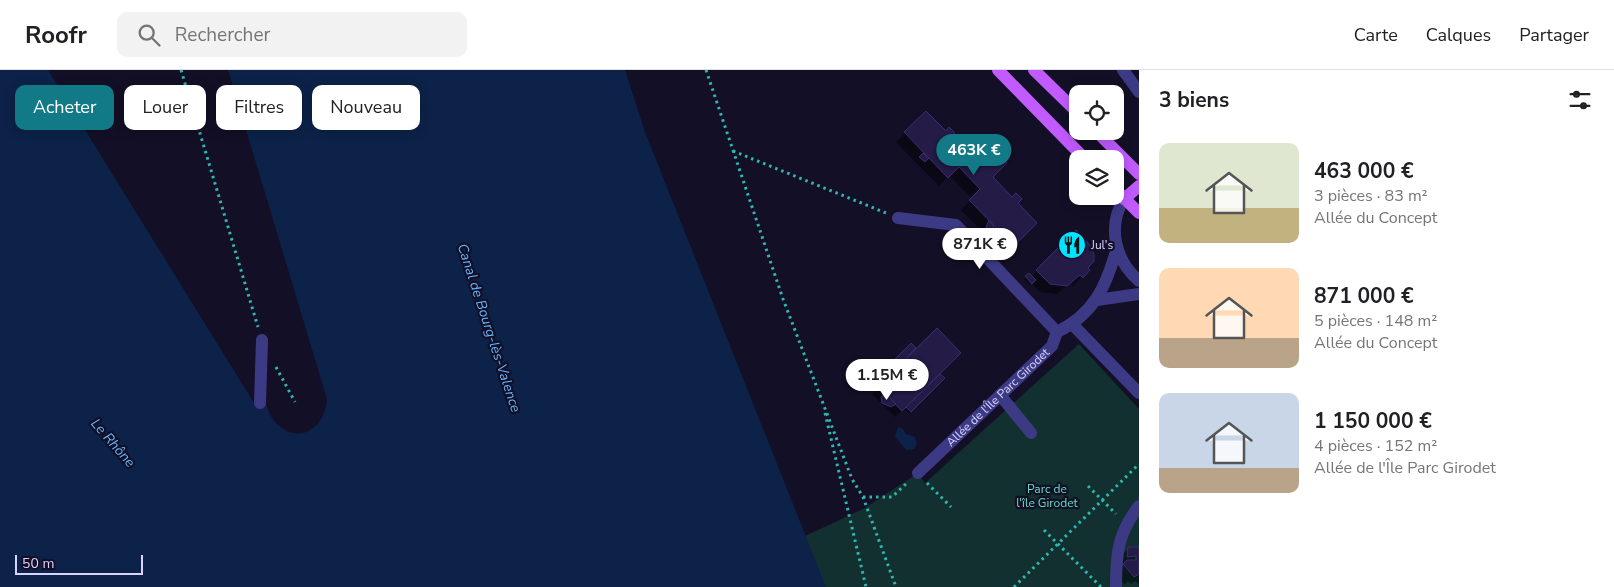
<!DOCTYPE html>
<html lang="fr">
<meta charset="utf-8">
<style>
:root{--surface:#fff;--page:#f2f2f2;--text:#202124;--muted:#757577;--line:#e0e0e0;--accent:#127987}
body{margin:0;font-family:"Nunito Sans",sans-serif;background:var(--page);color:var(--text);height:100vh;display:flex;flex-direction:column;font-size:19px;white-space:nowrap}
*{box-sizing:border-box;margin:0}
p{font-size:16px;color:var(--muted)}
.icon{flex:none;width:28px;height:28px;fill:none;stroke:currentColor;stroke-width:2;stroke-linecap:round;stroke-linejoin:round}
.map{position:relative;flex:1;overflow:hidden}
.sheet{display:flex;flex-direction:column;background:var(--surface);width:475px}
.sheet>*{flex:none}
.top-card{position:absolute;left:15px;top:15px;width:475px;height:45px;display:flex;gap:10px}
.fabs{position:absolute;left:1069px;top:15px;display:grid;gap:10px}
.fabs a{display:grid;place-items:center;width:55px;height:55px;border-radius:10px;background:var(--surface);box-shadow:0 2px 12px #0003;font-size:25px}
.scale{position:absolute;left:15px;bottom:12px;width:128px;box-sizing:border-box;padding-left:5px;border:2px solid #d9d4ff;border-top:0;font-size:14px;line-height:18px;white-space:nowrap;color:#d9d4ff;-webkit-text-stroke:4px #130f26;paint-order:stroke}
.price{position:absolute;translate:-50% -42px;padding:0 11px;border-radius:18px;background:#fff;color:#222;font-size:16px;line-height:32px;filter:drop-shadow(0 1px 2px #0008)}
.price::after{content:'';position:absolute;left:50%;top:30px;width:15px;height:11px;margin-left:-8px;background:inherit;clip-path:polygon(0 0,100% 0,50% 100%)}
.price.selected{background:var(--accent);color:#fff}
ul{padding:0;list-style:none}
li{display:flex;align-items:center;gap:15px;height:125px;padding:0 20px}
li span{display:grid;place-items:center;flex:none;width:140px;height:100px;border-radius:10px;color:#555}
li>.icon{margin-inline-start:auto}
span .icon{width:60px;height:60px;fill:#fffc;stroke-width:1}
li b{font-size:21px}
h2{display:flex;justify-content:space-between;align-items:center;height:60px;padding:0 20px;font-size:21px}
.tag{padding:0 18px;border-radius:10px;background:var(--surface);box-shadow:0 2px 12px #0003;font-size:18px;line-height:45px}
.tag.selected{background:var(--accent);color:#fff}
header{display:flex;align-items:center;gap:30px;box-sizing:border-box;height:70px;padding:0 25px;background:var(--surface);border-bottom:1px solid var(--line)}
header strong{font-size:24px}
nav{display:flex;gap:28px;margin-inline-start:auto;font-size:18px}
.search{width:350px;height:45px;background:var(--page);display:flex;align-items:center;gap:12px;box-sizing:border-box;padding:0 18px;border-radius:10px;color:var(--muted);font-size:19px}
main{display:flex;flex:1;min-height:0}
.map>svg:first-child{display:block}
</style>
<header>
<strong>Roofr</strong>
<div class="search"><svg class="icon" aria-label="search" viewBox="0 0 24 24"><circle cx="10" cy="10" r="6"/><path d="M15 15l6 6"/></svg>Rechercher</div>
<nav><a>Carte</a><a>Calques</a><a>Partager</a></nav>
</header>
<main>
<div class="map">
<svg width="1139" height="517" viewBox="0 0 1139 517">
<rect width="100%" height="100%" fill="#130f26"/>
<polygon fill="#12302f" points="1079,274 1139,339 1139,517 825,517 805,466 865,438 918,403 925,413"/>
<g fill="#0c2248">
<path d="M 0,0 L 48,0 L 254,333 L 266,334 C 278,375 323,373 327,329 L 228,0 L 625,0 L 645,62 L 826,517 L 0,517 Z"/>
<polygon points="898,357 902,358 906,364 915,367 917,375 914,379 906,380 895,367"/>
</g>
<g fill="#0007">
<polygon points="926,43 1035,153 1004,184 961,140 972,129 949,105 939,116 896,72"/>
<polygon points="1076,162 1088,200 1073,216 1070,213 1057,224 1040,222 1031,213 1030,215 1024,209 1029,205 1031,207"/>
<polygon points="911,275 903,289 917,325 918,327 941,310 908,343 904,338 895,347 872,324 899,297 893,292"/>
<polygon points="1139,478 1139,515 1135,511 1131,514 1128,511 1125,515 1115,504 1124,495 1119,495 1119,488 1128,479"/>
</g>
<g fill="#241b47" stroke="#3b2d73">
<polygon points="926,41 946,61 949,57 955,63 952,67 971,86 986,72 1007,93 993,107 1012,127 1016,123 1022,129 1018,133 1037,153 1014,176 969,130 980,119 959,97 948,108 904,62"/>
<polygon points="923,83 929,88 925,92 919,87"/>
<polygon points="989,150 994,156 991,162 986,157"/>
<polygon points="1076,160 1088,173 1094,184 1094,191 1088,198 1090,200 1083,208 1080,205 1067,216 1050,214 1036,200"/>
<polygon points="1029,203 1036,210 1032,214 1025,206"/>
<polygon points="937,258 961,283 902,341 878,316"/>
<polygon points="911,273 916,278 900,295 894,290"/>
<polygon points="890,294 895,300 889,305 884,300"/>
<polygon points="940,304 945,308 911,342 906,337"/>
<polygon points="885,323 896,334 891,337 882,333 881,327"/>
<polygon points="1128,477 1139,477 1139,504 1134,507 1123,494 1127,490 1136,490 1136,486 1127,487"/>
</g>
<g fill="none" stroke-linecap="round" stroke-linejoin="round">
<g stroke="#2fb8b0" stroke-width="3" stroke-dasharray="2.5 4" stroke-linecap="butt">
<polyline points="181,0 258,257"/>
<polyline points="706,0 783,229 852,409 863,427 896,517"/>
<polyline points="733,81 886,143"/>
<polyline points="276,297 295,332"/>
<polyline points="825,343 866,517"/>
<polyline points="927,413 951,437"/>
<polyline points="1088,416 1116,444"/>
<polyline points="863,427 892,427 908,412"/>
<polyline points="1044,460 1101,517"/>
<polyline points="1014,517 1139,394"/>
</g>
<g stroke="#3d3a85" stroke-width="12">
<polyline points="1123,0 1139,22"/>
<path d="M 1124,129 C 1107,157 1115,190 1139,211"/>
<polyline points="898,148 956,155 1057,262"/>
<polyline points="1097,230 1139,224"/>
<polyline points="1072,254 1139,323"/>
<polyline points="1000,325 1031,363"/>
<polyline points="260,333 262,270"/>
<path id="s1" d="M 918,403 L 1052,276 L 1057,262 C 1094,244 1106,217 1117,178"/>
<path d="M 1116,517 C 1116,483 1118,463 1139,436"/>
</g>
<g stroke="#c25bff" stroke-width="12">
<polyline points="998,0 1085,89"/>
<polyline points="1034,0 1078,43"/>
<polyline points="1096,61 1139,104"/>
<polyline points="1115,119 1139,143"/>
<polyline points="1124,129 1139,116"/>
</g>
</g>
<defs>
<g id="restaurant-disc" transform="scale(1.4375)"><circle r="9.5" fill="#00e5ff" stroke="#130f26"/><path d="M-5-6h1v4h1v-4h1v4h1v-4h1v5L-1.5 .5V6h-2V.5L-5-1ZM5-6V6H3V1.5H1.5Q1.5-4 5-6Z" fill="#111"/></g>
</defs>
<g fill-rule="evenodd">
<use href="#restaurant-disc" x="1072" y="175"/>
</g>
<g text-anchor="middle" dominant-baseline="central" stroke-width="4.5" stroke-linejoin="round" paint-order="stroke">
<g font-size="12" fill="#d9d4ff" stroke="#130f26" text-anchor="start">
<text x="1091" y="175">Jul's</text>
</g>
<g font-size="12" fill="#d9d4ff" stroke="#130f26">
<text stroke="none"><textPath href="#s1" startOffset="110">Allée de l'Île Parc Girodet</textPath></text>
</g>
<g font-size="12" fill="#5fe0c0" stroke="#130f26">
<text x="1047" y="419">Parc de<tspan x="1047" dy="14">l'île Girodet</tspan></text>
</g>
<g font-size="14" font-style="italic" fill="#62b6ff" stroke="#130f26">
<text transform="translate(489 258) rotate(72)">Canal de Bourg-lès-Valence</text>
<text transform="translate(113 373) rotate(49)">Le Rhône</text>
</g>
</g>
</svg>
<div class="fabs">
<a><svg class="icon" aria-label="locate" viewBox="0 0 24 24"><circle cx="12" cy="12" r="6"/><path d="M12 2v4M12 18v4M2 12h4M18 12h4"/></svg></a>
<a><svg class="icon" aria-label="layers" viewBox="0 0 24 24"><path d="M12 4l9 5-9 5-9-5zM3 14l9 5 9-5"/></svg></a>
</div>
<div class="scale">50 m</div>
<b class="price selected" style="left:974px;top:106px">463K €</b>
<b class="price" style="left:980px;top:200px">871K €</b>
<b class="price" style="left:887px;top:331px">1.15M €</b>
<div class="top-card">
<a class="tag selected">Acheter</a>
<a class="tag">Louer</a>
<a class="tag">Filtres</a>
<a class="tag">Nouveau</a>
</div>
</div>
<section class="sheet">
<h2>3 biens<svg class="icon" aria-label="filters" viewBox="0 0 24 24"><path d="M4 7h16M4 17h16"/><circle cx="9" cy="7" r="2"/><circle cx="15" cy="17" r="2"/></svg></h2>
<ul>
<li><span style="background:linear-gradient(#dfe7d0 65%,#c2b280 0)"><svg class="icon" aria-label="home" viewBox="0 0 24 24"><path d="M3 11l9-7 9 7M6 9v11h12V9"/></svg></span><div><b>463 000 €</b><p>3 pièces · 83 m²</p><p>Allée du Concept</p></div></li>
<li><span style="background:linear-gradient(#ffd9b3 70%,#b9a48a 0)"><svg class="icon" aria-label="home" viewBox="0 0 24 24"><path d="M3 11l9-7 9 7M6 9v11h12V9"/></svg></span><div><b>871 000 €</b><p>5 pièces · 148 m²</p><p>Allée du Concept</p></div></li>
<li><span style="background:linear-gradient(#c9d6e8 75%,#b9a48a 0)"><svg class="icon" aria-label="home" viewBox="0 0 24 24"><path d="M3 11l9-7 9 7M6 9v11h12V9"/></svg></span><div><b>1 150 000 €</b><p>4 pièces · 152 m²</p><p>Allée de l'Île Parc Girodet</p></div></li>
</ul>
</section>
</main>
